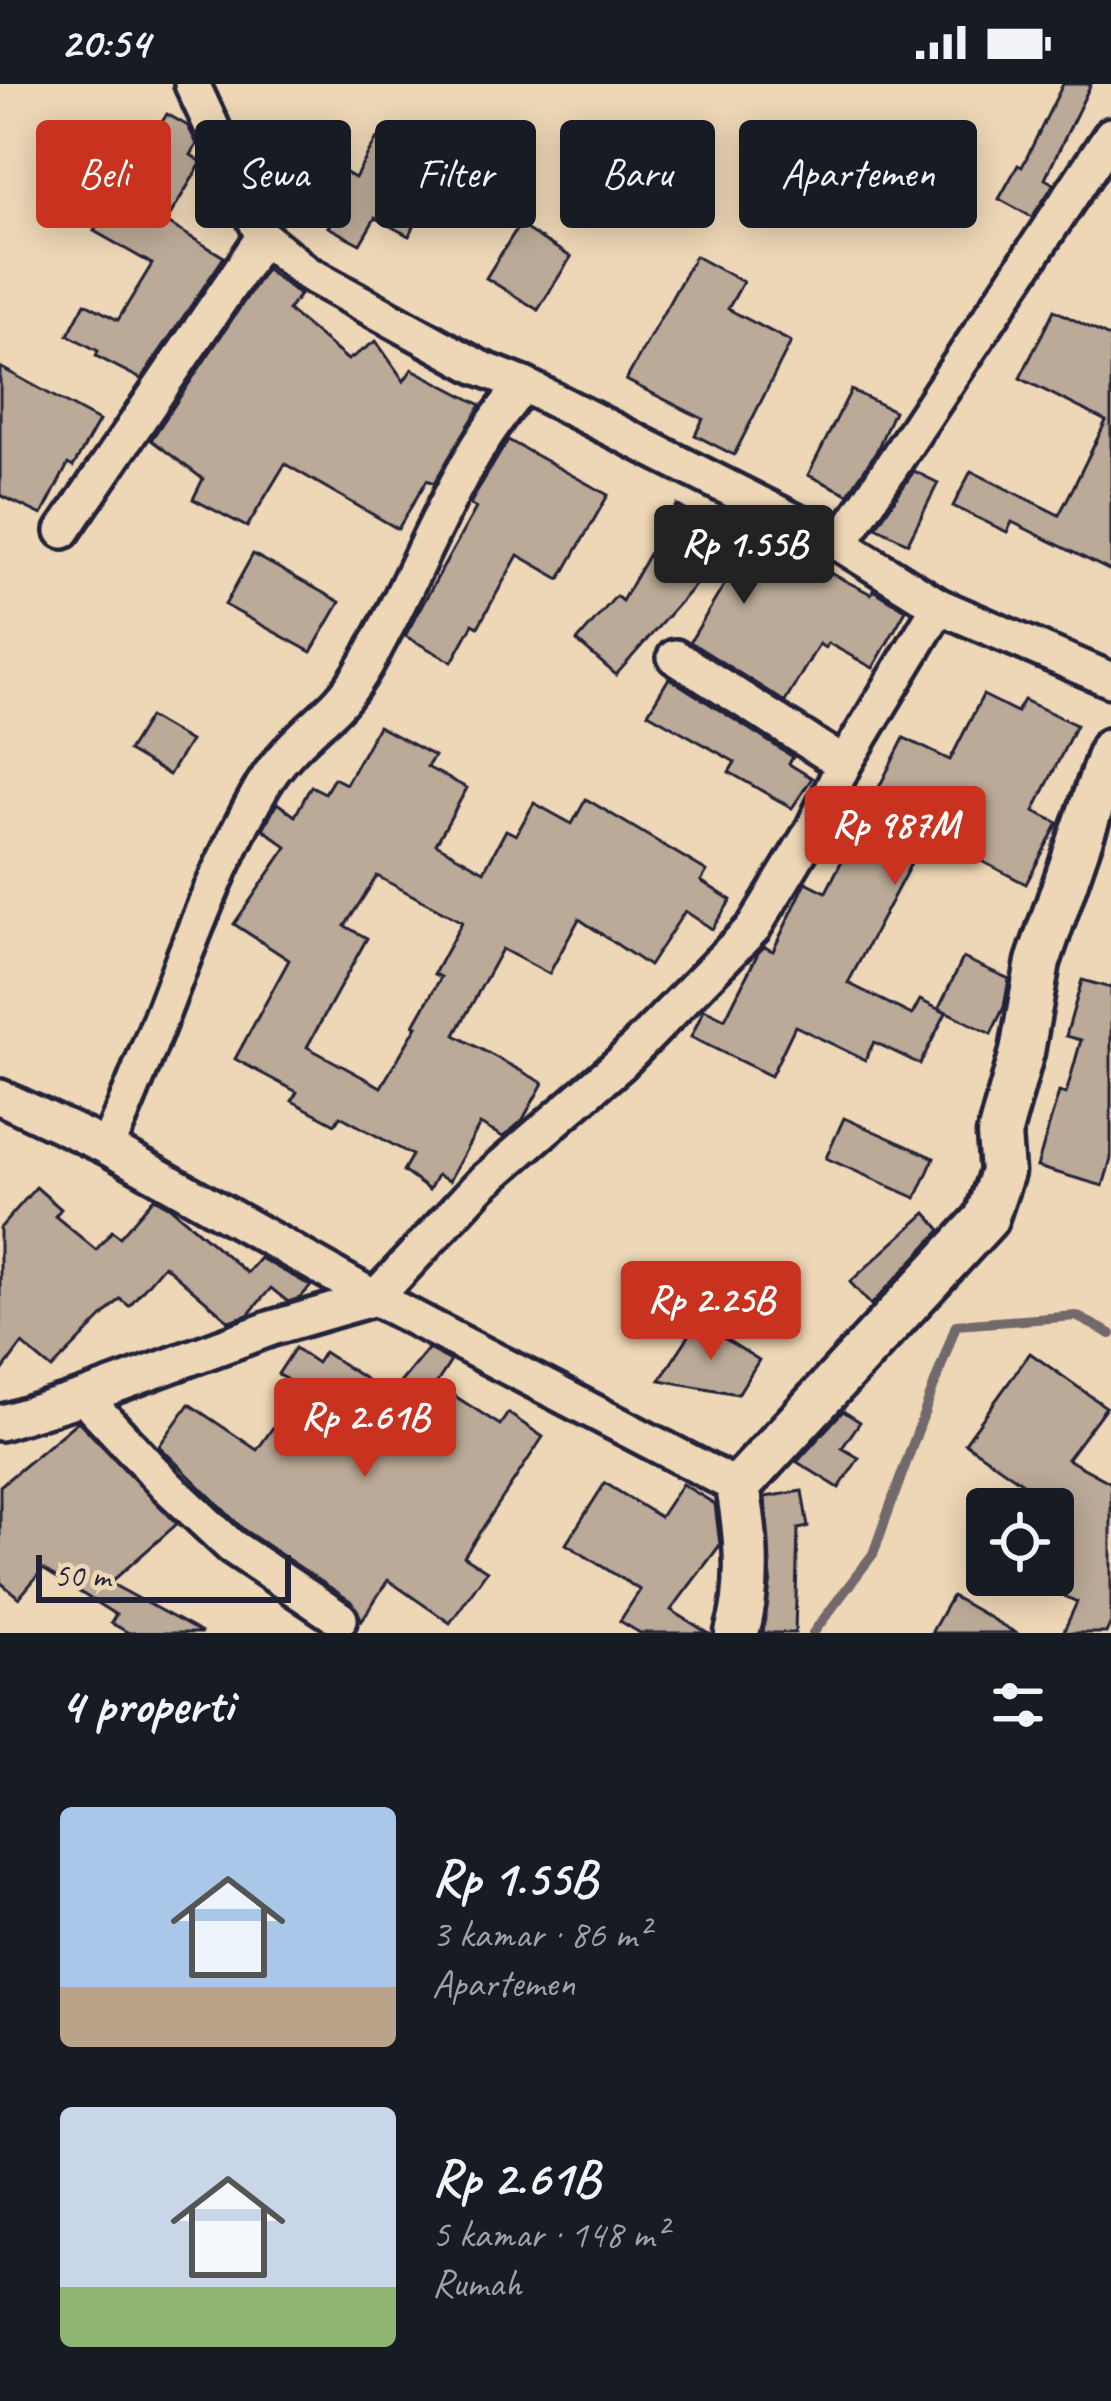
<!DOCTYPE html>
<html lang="id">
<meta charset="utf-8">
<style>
:root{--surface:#171b24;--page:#242831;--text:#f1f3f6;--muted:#9ea1a6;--accent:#c8321e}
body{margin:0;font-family:Caveat,sans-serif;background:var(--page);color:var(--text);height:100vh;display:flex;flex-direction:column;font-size:45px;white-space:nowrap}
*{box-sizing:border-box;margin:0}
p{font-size:39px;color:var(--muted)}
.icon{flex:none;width:66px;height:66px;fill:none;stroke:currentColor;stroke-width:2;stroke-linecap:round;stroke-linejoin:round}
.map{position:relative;height:1549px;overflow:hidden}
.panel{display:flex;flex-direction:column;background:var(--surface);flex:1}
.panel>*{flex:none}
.banner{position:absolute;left:36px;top:36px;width:1041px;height:108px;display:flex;gap:24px}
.fabs{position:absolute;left:966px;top:1404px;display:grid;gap:24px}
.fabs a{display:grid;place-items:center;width:108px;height:108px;border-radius:12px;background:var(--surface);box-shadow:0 6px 30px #0003;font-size:60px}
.scale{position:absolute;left:36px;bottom:30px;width:255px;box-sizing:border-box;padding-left:12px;border:6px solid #22223b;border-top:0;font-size:33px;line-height:42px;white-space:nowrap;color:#22223b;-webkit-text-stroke:9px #eed7b6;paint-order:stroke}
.price{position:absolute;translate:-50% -102px;padding:0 27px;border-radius:12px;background:var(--accent);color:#fff;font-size:39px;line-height:78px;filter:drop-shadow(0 3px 6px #0008)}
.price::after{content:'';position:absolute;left:50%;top:72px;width:36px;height:27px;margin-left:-18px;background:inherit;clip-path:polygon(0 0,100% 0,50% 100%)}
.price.on{background:#222;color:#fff}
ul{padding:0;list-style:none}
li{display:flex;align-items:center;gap:36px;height:300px;padding:0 60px}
li span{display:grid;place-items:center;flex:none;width:336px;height:240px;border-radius:12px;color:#555}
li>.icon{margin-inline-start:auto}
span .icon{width:144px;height:144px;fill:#fffc;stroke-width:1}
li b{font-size:51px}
h2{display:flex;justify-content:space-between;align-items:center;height:144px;padding:0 60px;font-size:51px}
.pill{padding:0 42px;border-radius:12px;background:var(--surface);box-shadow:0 6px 30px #0003;font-size:42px;line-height:108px}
.pill.on{background:var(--accent);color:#fff}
.status{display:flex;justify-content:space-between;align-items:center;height:84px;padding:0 60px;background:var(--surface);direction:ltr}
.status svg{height:33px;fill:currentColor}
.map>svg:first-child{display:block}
</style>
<div class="status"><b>20:54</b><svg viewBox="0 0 49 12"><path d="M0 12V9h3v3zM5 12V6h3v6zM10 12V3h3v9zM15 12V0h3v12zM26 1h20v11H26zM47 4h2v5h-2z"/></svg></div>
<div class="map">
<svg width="1111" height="1549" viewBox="0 0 1111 1549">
<rect width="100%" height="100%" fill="#eed7b6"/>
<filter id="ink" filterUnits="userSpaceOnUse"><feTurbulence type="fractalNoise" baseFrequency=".00833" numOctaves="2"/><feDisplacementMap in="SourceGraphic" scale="24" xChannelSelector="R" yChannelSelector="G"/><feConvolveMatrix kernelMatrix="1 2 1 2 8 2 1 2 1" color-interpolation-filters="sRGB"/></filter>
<g filter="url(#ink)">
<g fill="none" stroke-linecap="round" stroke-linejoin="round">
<polyline stroke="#72696c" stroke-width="10" points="813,1549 873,1470 956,1241 1076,1232 1111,1250"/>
</g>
<g fill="#bbaa97" stroke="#22223b" stroke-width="3" fill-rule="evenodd">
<polygon points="1063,0 1091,0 1045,95 1054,100 1032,133 999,115 1018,81 1022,83"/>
<polygon points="167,30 188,42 197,60 191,71 202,78 166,138 224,173 141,295 96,272 98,267 68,251 85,219 118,236 152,180 94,147"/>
<polygon points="377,54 443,91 409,152 375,134 360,160 328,143 333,134 289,109 312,69 355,94"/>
<polygon points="519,141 571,173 538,226 486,194"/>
<polygon points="695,172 743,198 728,225 791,258 734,371 695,351 703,335 626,296"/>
<polygon points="266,185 300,211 288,226 348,276 376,257 404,297 412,285 481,321 434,399 427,396 398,445 285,380 247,443 193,415 203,395 151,356"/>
<polygon points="1054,226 1111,254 1111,487 1012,438 1007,448 953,422 971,387 1059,431 1074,402 1106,337 1020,294"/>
<polygon points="0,283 99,337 73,383 68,380 42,431 0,411"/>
<polygon points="851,306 894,327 876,368 848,410 808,391"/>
<polygon points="508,356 608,411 560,495 518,471 478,543 473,540 452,578 405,552 476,424 470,420 479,404"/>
<polygon points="914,387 938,399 908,459 876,443"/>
<polygon points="677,421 712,442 716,435 788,473 790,468 871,510 873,506 906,526 873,584 828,559 825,564 819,560 785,618 690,558 733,486 718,475 616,591 577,557 616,512 622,517"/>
<polygon points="253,470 340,518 311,568 225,521"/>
<polygon points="669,594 793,673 789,680 812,694 792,724 729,688 735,678 648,629"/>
<polygon points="983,611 1017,628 1024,616 1076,641 1034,727 1058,739 1026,800 927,749 848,899 912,931 920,916 946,929 920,980 874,958 865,976 795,942 771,992 691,953 704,925 725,935 758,869 764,863 773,867 806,798 826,808 904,654 950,676"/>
<polygon points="149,633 190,657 169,691 128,667"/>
<path d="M 378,642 L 434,672 L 427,683 L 467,704 L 436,760 L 484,787 L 506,746 L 516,751 L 534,719 L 572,740 L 586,715 L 707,787 L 701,797 L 731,816 L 712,845 L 685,827 L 649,882 L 579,835 L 549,890 L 502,865 L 455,951 L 543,999 L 522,1037 L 503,1053 L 480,1040 L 449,1097 L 437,1091 L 429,1106 L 403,1087 L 412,1071 L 340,1032 L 335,1040 L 292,1017 L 297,1008 L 235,975 L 289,876 L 234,840 L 287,763 L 263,745 L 277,719 L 295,732 L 311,702 L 325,709 L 334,694 L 346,700 ZM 377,792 L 462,838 L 434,890 L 441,893 L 414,941 L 417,942 L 381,1003 L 307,963 L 367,854 L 345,842 Z"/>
<polygon points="963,874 1009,895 1004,923 991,950 939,924"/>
<polygon points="1082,896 1111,904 1111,1075 1103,1102 1037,1083 1059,1008 1066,1010 1081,956 1066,952"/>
<polygon points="844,1034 934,1074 916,1114 826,1074"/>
<polygon points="36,1103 61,1125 55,1132 96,1166 112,1147 120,1153 154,1114 170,1123 247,1189 260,1174 311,1202 300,1214 288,1218 271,1204 248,1231 229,1237 164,1181 129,1222 120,1215 52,1285 22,1260 0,1290 0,1144"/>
<polygon points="926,1129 941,1146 871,1221 850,1198"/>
<polygon points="698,1238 759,1276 738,1310 660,1296"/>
<polygon points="295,1264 317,1279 324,1268 390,1311 428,1265 451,1277 436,1300 500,1341 508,1329 543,1353 464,1472 487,1487 450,1539 388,1496 362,1536 352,1518 244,1446 159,1362 189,1320 257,1366 300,1305 278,1290"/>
<polygon points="1030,1269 1106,1323 1067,1375 1111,1399 1111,1538 1106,1549 1063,1549 1077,1518 1053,1507 1053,1420 965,1359"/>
<polygon points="843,1327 860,1338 842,1364 859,1374 839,1404 797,1378"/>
<polygon points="78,1337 177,1440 110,1499 202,1549 129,1549 111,1539 116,1531 43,1485 19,1514 0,1498 0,1402"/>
<polygon points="605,1399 660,1433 682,1400 715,1420 720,1461 671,1526 708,1549 640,1549 620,1537 640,1506 566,1460"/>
<polygon points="802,1407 808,1443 798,1445 795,1549 763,1549 771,1495 765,1413"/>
<polygon points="952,1512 1016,1549 931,1549"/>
</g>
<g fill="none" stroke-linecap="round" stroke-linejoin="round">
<g stroke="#22223b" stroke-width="42">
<g id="minor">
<polyline points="192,0 263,153 307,189 478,283 524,301 840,460 939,522 1111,596"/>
<polyline points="63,447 263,153"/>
<polyline points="840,460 1111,51"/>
<polyline points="675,573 844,680"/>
<polyline points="0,1013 107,1063 375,1214 738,1403"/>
<path d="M 107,1063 C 162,945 197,816 262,703 C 282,669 308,649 335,623 C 351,607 366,582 376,562 C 424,476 457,375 524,301"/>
<polyline points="84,1313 167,1402 231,1462 340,1535"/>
<polyline points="0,1339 84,1313 272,1244 375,1214 481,1100 621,979 754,843 812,747 844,680 939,522"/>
</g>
</g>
<g stroke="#22223b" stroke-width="51">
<path id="tertiary" d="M 737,1549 C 751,1504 746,1448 738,1403 L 986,1135 L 1002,1088 L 999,1051 L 1022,968 L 1038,878 L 1111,666"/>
</g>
<use href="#minor" stroke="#eed7b6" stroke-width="33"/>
<use href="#tertiary" stroke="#eed7b6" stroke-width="42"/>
</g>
</g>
</svg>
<div class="fabs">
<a><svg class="icon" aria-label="locate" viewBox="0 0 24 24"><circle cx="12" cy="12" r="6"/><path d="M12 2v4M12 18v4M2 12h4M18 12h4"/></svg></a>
</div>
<div class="scale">50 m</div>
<b class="price on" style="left:744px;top:523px">Rp 1.55B</b>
<b class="price" style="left:895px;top:804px">Rp 987M</b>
<b class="price" style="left:711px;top:1279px">Rp 2.25B</b>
<b class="price" style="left:365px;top:1396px">Rp 2.61B</b>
<div class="banner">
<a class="pill on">Beli</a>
<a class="pill">Sewa</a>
<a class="pill">Filter</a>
<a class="pill">Baru</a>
<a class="pill">Apartemen</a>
</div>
</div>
<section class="panel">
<h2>4 properti<svg class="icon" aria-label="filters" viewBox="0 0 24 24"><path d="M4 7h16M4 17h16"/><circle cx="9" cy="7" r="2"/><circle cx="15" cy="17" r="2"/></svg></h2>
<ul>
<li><span style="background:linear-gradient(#a9c7e8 75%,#b9a48a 0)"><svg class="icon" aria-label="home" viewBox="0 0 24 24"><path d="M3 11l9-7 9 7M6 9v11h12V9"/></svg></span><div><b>Rp 1.55B</b><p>3 kamar · 86 m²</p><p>Apartemen</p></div></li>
<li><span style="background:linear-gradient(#c9d6e8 75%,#8fb573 0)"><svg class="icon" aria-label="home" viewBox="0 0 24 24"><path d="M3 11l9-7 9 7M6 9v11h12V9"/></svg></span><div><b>Rp 2.61B</b><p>5 kamar · 148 m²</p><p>Rumah</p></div></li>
</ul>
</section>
